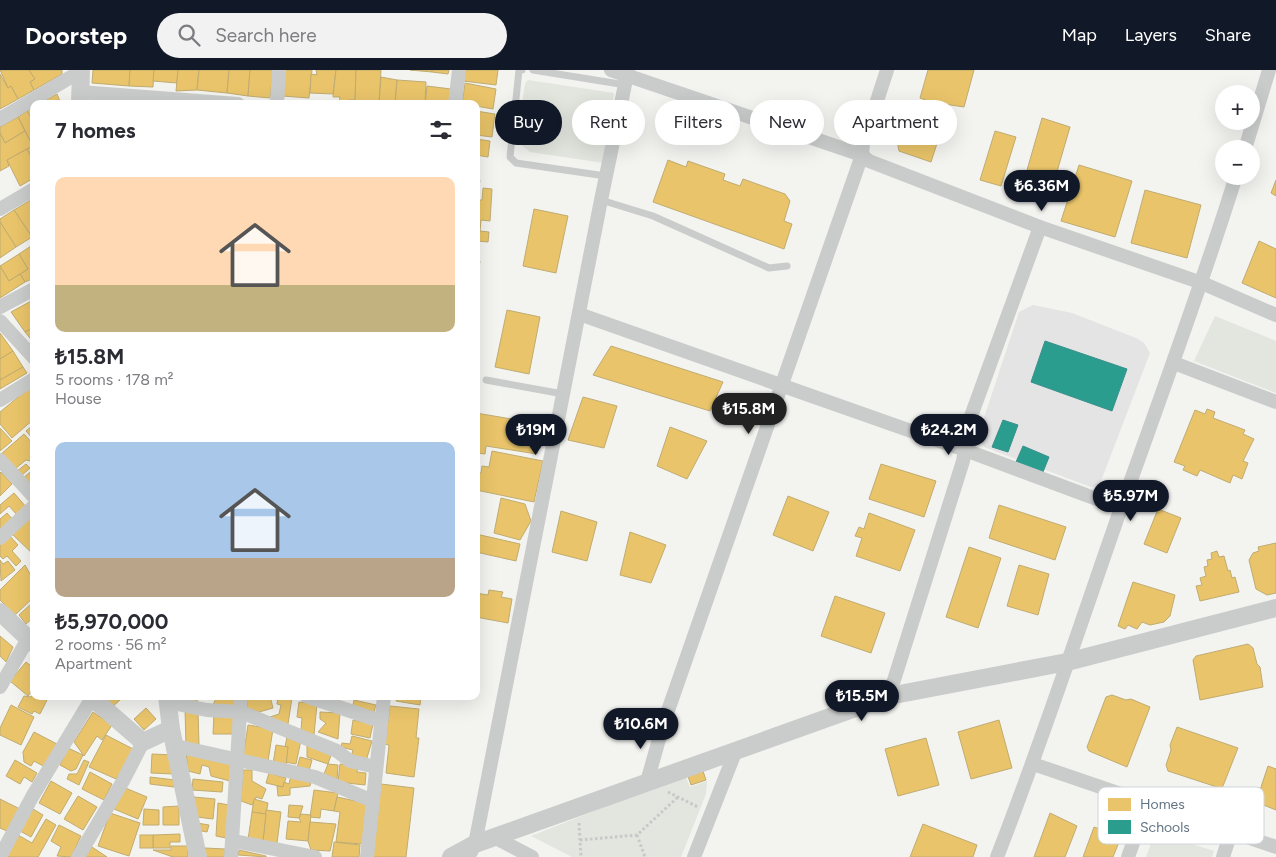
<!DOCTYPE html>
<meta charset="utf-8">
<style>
:root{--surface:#fff;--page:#f2f2f3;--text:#2b2b33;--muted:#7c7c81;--accent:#111827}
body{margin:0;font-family:Figtree,sans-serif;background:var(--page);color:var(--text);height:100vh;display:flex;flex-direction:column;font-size:19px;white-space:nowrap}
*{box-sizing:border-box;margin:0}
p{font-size:16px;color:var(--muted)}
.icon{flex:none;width:28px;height:28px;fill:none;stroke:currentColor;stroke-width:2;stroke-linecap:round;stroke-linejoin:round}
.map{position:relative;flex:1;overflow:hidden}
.details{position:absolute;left:30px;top:30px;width:450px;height:600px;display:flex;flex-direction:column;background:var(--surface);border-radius:10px;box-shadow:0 5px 20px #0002}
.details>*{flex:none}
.hud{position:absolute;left:495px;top:30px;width:475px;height:45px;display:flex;gap:10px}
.controls{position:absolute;left:1215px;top:15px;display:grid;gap:10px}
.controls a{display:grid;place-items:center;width:45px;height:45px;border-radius:50%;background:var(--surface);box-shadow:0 5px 20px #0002;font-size:25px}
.price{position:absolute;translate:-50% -42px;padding:0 11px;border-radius:18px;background:var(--accent);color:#fff;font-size:16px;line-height:32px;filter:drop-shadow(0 1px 2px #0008)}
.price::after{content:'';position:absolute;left:50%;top:30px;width:15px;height:11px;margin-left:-8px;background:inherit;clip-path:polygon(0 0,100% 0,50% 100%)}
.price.current{background:#222;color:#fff}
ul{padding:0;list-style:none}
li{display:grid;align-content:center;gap:10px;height:265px;padding:0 25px}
li span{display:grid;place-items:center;height:155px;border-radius:10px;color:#555}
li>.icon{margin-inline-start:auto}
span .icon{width:90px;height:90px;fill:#fffc;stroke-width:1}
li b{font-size:21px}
h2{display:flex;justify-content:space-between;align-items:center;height:60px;padding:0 25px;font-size:21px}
.tag{padding:0 18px;border-radius:22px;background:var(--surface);box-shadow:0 5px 20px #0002;font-size:18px;line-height:45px}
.tag.current{background:var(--accent);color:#fff}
header{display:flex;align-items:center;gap:30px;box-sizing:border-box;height:70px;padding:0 25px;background:var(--accent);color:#fff}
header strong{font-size:24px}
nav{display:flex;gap:28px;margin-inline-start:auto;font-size:18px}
.search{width:350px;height:45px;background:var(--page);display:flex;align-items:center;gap:12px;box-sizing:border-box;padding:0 18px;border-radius:28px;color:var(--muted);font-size:19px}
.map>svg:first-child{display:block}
</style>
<header>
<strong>Doorstep</strong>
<div class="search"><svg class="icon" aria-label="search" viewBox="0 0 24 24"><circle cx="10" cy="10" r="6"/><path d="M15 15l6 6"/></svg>Search here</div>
<nav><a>Map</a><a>Layers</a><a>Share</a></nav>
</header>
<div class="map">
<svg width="1276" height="787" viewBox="0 0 1276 787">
<rect width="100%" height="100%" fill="#f3f3f0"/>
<polygon fill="#e3e4e3" points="1033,235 1072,243 1136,268 1144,273 1150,283 1099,416 1091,417 984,377 981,371 980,360 1019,242"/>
<g fill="#e2e6de">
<polygon points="528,10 614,23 604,93 530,82 520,74 517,67 525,14"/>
<polygon points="1215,246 1276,271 1276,323 1194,291"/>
<polygon points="685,705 690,717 707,711 706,724 681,787 572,787 531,766"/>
<polygon points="1155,762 1214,781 1212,787 1146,787"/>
</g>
<g fill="#e9c46a" stroke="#c0ac71">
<polygon points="0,0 29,0 35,9 30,12 34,20 18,29 11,16 8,18"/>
<polygon points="29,0 62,0 62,4 34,20 30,12 35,9"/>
<polygon points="93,0 130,0 129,16 92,13"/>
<polygon points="130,0 154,0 153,17 129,16"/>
<polygon points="154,0 178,0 177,13 153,11"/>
<polygon points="178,0 199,0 197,20 176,21"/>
<polygon points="199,0 229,0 227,23 197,20"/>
<polygon points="229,0 250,0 248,26 227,23"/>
<polygon points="250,0 273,0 270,28 248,26"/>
<polygon points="284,0 312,0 309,28 282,26"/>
<polygon points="316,0 336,0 333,24 310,23 311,4 317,5"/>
<polygon points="336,0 356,0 355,30 348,30 348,34 339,33 340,27 333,27"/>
<polygon points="356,0 381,0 379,34 355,33"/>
<polygon points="410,0 432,0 432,2"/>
<polygon points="432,0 449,0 448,4 432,2"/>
<polygon points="465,0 498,0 496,15 463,11"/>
<polygon points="928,0 974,0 964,37 931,32 920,28"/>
<polygon points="0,4 8,18 11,16 18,29 0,39"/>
<polygon points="381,7 397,10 395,34 379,34"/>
<polygon points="397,10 426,12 425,34 395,34"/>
<polygon points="465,13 496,19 493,39 476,36 476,34 462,34"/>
<polygon points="427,16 451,19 450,34 425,34"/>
<polygon points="57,24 61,34 40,34"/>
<polygon points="95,29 128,33 128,34 95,34"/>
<polygon points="34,37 34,52 32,53 27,41"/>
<polygon points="27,41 34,52 33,76 18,47"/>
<polygon points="476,41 495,44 492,67 476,65"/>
<polygon points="18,47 25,61 5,73 0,63 0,57"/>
<polygon points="908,47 942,58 931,92 899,81 898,76"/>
<polygon points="1042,48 1070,57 1049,129 1021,121"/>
<polygon points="25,61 33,76 7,90 9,96 0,101 0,63 5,73"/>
<polygon points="995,61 1016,67 1001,116 980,110"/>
<polygon points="476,69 490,71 488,87 476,85"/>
<polygon points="33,76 34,76 34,93 27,79"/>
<polygon points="27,79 34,93 34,113 32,109 20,116 7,90"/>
<polygon points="668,90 686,97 688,91 725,104 723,110 740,116 743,109 785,124 790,131 784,151 792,154 784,179 653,132"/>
<polygon points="1079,95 1132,111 1115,167 1061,151"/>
<polygon points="476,109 480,110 479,116 476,116"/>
<polygon points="1276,110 1276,126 1271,123"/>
<polygon points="483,118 492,119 490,151 481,150 480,161 489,162 488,172 477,171 476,178 477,130 482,130"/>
<polygon points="1145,120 1201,135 1187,188 1131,173"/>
<polygon points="34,128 34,166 32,167 14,140"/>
<polygon points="534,139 568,146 556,203 523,196"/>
<polygon points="14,140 32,167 16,177 0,152 0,149"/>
<polygon points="0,152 16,177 0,188"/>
<polygon points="1259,171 1276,179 1276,228 1242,213"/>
<polygon points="31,176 34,181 34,208 25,212 20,204 28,199 19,184"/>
<polygon points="19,184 28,199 9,211 0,196"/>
<polygon points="476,190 480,191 477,209 476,209"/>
<polygon points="0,196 9,211 20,204 25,212 0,228"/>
<polygon points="33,230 34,257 25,262 11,242"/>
<polygon points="507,240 540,247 529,304 495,297"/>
<polygon points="34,257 34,273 25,262"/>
<polygon points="0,263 13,281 0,289"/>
<polygon points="611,276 723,312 710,341 593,305"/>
<polygon points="13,281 23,297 0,310 0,289"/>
<polygon points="23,297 27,303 0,319 0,310"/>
<polygon points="29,318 34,324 34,349 12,368 0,354 0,342"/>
<polygon points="583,327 617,336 604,378 568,370"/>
<polygon points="1207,339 1215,342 1213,348 1245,360 1243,364 1254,369 1243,391 1248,393 1242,409 1233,405 1230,413 1200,400 1197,406 1183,400 1185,396 1174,392 1195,340 1205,344"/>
<polygon points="476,343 541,354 537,384 486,376 485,384 476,383"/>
<polygon points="34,354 34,370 26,361"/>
<polygon points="670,357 707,371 687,409 657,396"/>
<polygon points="0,358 12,371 0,381"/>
<polygon points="24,364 34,375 34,392 26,390 15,399 1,384"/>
<polygon points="492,381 543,391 534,432 476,420 476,402 481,403 482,396 489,397"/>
<polygon points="26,394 30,398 21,406 17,401"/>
<polygon points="881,394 936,411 924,447 869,429"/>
<polygon points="34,399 34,409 28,414 23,408"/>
<polygon points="1,402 12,414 0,426 0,403"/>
<polygon points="14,423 27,438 18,446 9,436 0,444 0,435"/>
<polygon points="788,426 829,442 813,481 773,465"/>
<polygon points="501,428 525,434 531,451 520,470 494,463"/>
<polygon points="999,435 1066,457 1055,490 989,468"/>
<polygon points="1158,439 1181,448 1167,483 1144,474"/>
<polygon points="561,441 597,452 587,491 552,482"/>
<polygon points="7,443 15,452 0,464 0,449"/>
<polygon points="34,443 34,485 12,464"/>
<polygon points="869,443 915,460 900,501 856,486 862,468 855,466 859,457 864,459"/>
<polygon points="630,462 666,475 651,513 620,505"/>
<polygon points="476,464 520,474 516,491 476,482"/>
<polygon points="9,465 18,475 12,481 21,491 16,496 7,486 3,489 0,486 0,473"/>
<polygon points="1276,473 1276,523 1267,525 1256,519 1249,490 1253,483 1259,481 1258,477"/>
<polygon points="969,477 1001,488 978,558 946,547"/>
<polygon points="1217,481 1219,487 1224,486 1228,501 1230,500 1232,508 1235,507 1239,522 1200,531 1196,516 1202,515 1200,508 1206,506 1204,497 1208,496 1207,490 1212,489 1211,483"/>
<polygon points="0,490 3,494 8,491 15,500 1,511"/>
<polygon points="25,495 34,511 34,527 15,545 0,530 0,520"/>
<polygon points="1019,495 1049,504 1038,545 1007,536"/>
<polygon points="1133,512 1175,525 1170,546 1164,552 1150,555 1142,552 1137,559 1128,555 1125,559 1118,556"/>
<polygon points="489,520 503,522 501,527 512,529 508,553 476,547 476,523 488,525"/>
<polygon points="835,526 885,543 871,583 821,566"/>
<polygon points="34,531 34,547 26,554 19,545"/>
<polygon points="0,566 13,577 6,592 0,586"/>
<polygon points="1248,574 1253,578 1257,594 1260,597 1263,617 1200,630 1193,590 1196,586"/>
<polygon points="26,592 34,598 34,618 28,626 10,611"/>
<polygon points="34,624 34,626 49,626 40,644 34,641 32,644 18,637 24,626 31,627"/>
<polygon points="1112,625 1126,630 1131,629 1150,637 1127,697 1089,681 1087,677 1106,627"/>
<polygon points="98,626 117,626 120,630 110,639"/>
<polygon points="188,626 199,626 196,634 186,631"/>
<polygon points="217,626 237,626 235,636 212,637"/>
<polygon points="248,626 270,626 273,638 259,642 247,638"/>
<polygon points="328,626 341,626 340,630"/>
<polygon points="397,626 421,626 420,635 396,631"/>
<polygon points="278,627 292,628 288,654 269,651 270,647 279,644 281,635 277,634"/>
<polygon points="354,630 376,635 373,645 352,640"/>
<polygon points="299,632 317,634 314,665 301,660 302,648 297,647"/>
<polygon points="11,635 34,647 21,675 0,665 0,658"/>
<polygon points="390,636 419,639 416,668 419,668 414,707 386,703 389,675 385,674"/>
<polygon points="146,638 156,649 144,660 134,649"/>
<polygon points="185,639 198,642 199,675 186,675"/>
<polygon points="93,642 112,655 102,670 97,666 84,686 74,672"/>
<polygon points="320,642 340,643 338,669 318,662 326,653 320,649"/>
<polygon points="214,644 236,645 236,664 213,664"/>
<polygon points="353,650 373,654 370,668 351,664"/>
<polygon points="999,650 1012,698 971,709 958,662"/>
<polygon points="248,655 273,659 268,691 243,687"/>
<polygon points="1177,657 1238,678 1223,716 1220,718 1168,701 1166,695 1171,680 1170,675"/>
<polygon points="34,662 57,674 45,697 34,691 31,696 24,692 23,682"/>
<polygon points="106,665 135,680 116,709 89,697"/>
<polygon points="352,666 372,671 366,691 351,687 353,680 341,677 342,673 350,674"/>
<polygon points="287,667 301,670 296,694 285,692 288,677 285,677"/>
<polygon points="926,668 939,715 898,726 885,679"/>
<polygon points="307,673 332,682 328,694 307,687"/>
<polygon points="276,675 288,677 286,696 273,694"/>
<polygon points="68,678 83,685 76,699 71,701 60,695"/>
<polygon points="186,682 234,692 230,711 211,706 209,697 202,695 200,704 188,701"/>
<polygon points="152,684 174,685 173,704 151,703"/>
<polygon points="300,687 312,690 309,701 297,698"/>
<polygon points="15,690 37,703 32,712 24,707 20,714 6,706"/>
<polygon points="84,690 89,692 79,715 67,709 69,704 77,704"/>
<polygon points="328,694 338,695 337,709 324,704"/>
<polygon points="340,694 358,696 357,702 366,703 365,715 338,712"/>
<polygon points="1268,696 1276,699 1276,740 1256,732"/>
<polygon points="243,700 252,700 252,711 266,719 262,729 256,727 252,735 241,731"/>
<polygon points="703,701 706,710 691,715 688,706"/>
<polygon points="90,702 112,714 104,730 82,719"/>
<polygon points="269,703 286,708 283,717 266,713"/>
<polygon points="291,705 312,709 310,716 290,718 290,725 278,726 277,716 283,717 284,712 289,714"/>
<polygon points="150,707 175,710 174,717 150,714"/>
<polygon points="193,709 223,712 222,722 192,720"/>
<polygon points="51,711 72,723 60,744 39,733"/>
<polygon points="381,714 414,718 406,787 373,787"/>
<polygon points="123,717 147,727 138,749 114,739"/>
<polygon points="314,720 338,723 334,741 321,739 320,748 310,747"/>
<polygon points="78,726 97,737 83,760 64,749"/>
<polygon points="194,727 215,729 213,749 197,747"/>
<polygon points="337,727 370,734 362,774 336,772 340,742 334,741"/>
<polygon points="0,729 20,739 9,762 0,758"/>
<polygon points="254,729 268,733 266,744 252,742"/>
<polygon points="218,733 229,735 226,768 216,766"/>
<polygon points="289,735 303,736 299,748 288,747"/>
<polygon points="179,736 179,755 163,755 163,737"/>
<polygon points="33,739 43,745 31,767 20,761"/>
<polygon points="144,739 159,740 159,755 143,755"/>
<polygon points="266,740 281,742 277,773 263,771"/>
<polygon points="252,742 266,744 263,771 248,770"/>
<polygon points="110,743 140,753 129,786 98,776"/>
<polygon points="1050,743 1077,756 1065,787 1034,787"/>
<polygon points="301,744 311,745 308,771 286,769 288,751 301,752 299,748"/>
<polygon points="46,749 56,755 38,787 5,787 18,765 32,773"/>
<polygon points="310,752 336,754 330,781 311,780 308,771"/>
<polygon points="197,753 209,755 207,762 196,760"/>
<polygon points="923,754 977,775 973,787 910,787"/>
<polygon points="59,755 81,766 71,787 57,786 61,777 51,771"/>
<polygon points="1094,757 1121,767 1113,787 1083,787"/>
<polygon points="180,764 180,772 170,772 170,778 153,778 153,765"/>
<rect x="140" y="765" width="13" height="13"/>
<polygon points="334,772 360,775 359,787 332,787"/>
<polygon points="171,776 188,776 188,787 173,787 153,780 171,780"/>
<polygon points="92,777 107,787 85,787"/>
<polygon points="205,778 225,779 225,787 204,787"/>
<polygon points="239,780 266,786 266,787 238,785"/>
</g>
<g fill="#2a9d8f" stroke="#3a908b">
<polygon points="1045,271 1127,299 1112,341 1031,312"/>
<polygon points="1003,350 1018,355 1008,382 992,377"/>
<polygon points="1023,376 1049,387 1043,402 1016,392"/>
</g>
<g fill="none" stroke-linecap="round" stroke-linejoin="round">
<g stroke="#c8c8c9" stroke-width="3" stroke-dasharray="2.5 2.5" stroke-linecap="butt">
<polyline points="668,722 698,737"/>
<polyline points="579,753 581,787"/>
<polyline points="637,765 645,787"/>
<polyline points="580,770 637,765 678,727"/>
</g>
<g stroke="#cacccc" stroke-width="7">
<polyline points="522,0 519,0 510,87 516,93 606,106"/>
<polyline points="533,0 626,15"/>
<polyline points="601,130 653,146 769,198 787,196"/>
<polyline points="486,310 563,324"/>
</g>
<g stroke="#cacccc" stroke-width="14">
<polyline points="611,0 862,85 663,655 647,712"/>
<polyline points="887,0 863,74 862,85 869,91 1040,157 1202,213 1276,245"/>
<polyline points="80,22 238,34"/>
<polyline points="277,34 279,0"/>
<polyline points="455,34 459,0"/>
<polyline points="0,49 81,1"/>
<polyline points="1245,79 1269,0"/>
<polyline points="0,139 34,119"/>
<polyline points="0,237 34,219"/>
<polyline points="579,244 965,380 1121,438"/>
<polyline points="0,251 34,288"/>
<polyline points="1174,293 1276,332"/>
<polyline points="0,330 34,309"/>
<polyline points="0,390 34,427"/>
<polyline points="0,468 34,436"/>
<polyline points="0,617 28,569"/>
<polyline points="306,626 380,651"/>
<polyline points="889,626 963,391 970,349 1040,157"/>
<polyline points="167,632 207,640 241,642 337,681 350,691 376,697"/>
<polyline points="176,676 315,707 373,731"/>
<polyline points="1033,694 1276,777"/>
<polyline points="494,767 532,787"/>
<polyline points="234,771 315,787"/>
<polyline points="471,782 475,774 601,130 628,0"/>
<polyline points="0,787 32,727 92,628"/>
<polyline points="78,787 123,711 143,672"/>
<polyline points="231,787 241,626"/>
<polyline points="367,787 384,626"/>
<polyline points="694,787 736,680"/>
<path d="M 997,787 C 1042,672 1080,555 1121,438 C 1160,328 1201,218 1236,106"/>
<polyline points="1128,787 1147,734"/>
<polyline points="1223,787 1231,762"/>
</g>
<g stroke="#cacccc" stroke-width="18">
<polyline points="80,34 81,0"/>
<polyline points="0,542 34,574"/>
<polyline points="90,626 143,672 171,659"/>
<polyline points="167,626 171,659 198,787"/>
<polyline points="451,787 475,774 889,626 1067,592 1276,538"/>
</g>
</g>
<rect x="1098" y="717" width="166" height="57" rx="8" fill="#fff" stroke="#d0d5da" stroke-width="1"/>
<rect x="1108" y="728" width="23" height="13" fill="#e9c46a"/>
<rect x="1108" y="750" width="23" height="14" fill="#2a9d8f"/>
<g font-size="14" fill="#617382">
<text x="1140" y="739">Homes</text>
<text x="1140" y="762">Schools</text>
</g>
</svg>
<div class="controls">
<a>+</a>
<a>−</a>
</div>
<b class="price" style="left:1042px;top:142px">₺6.36M</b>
<b class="price current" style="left:749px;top:365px">₺15.8M</b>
<b class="price" style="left:536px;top:386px">₺19M</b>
<b class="price" style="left:949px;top:386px">₺24.2M</b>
<b class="price" style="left:1131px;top:452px">₺5.97M</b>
<b class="price" style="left:862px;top:652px">₺15.5M</b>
<b class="price" style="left:641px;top:680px">₺10.6M</b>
<div class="hud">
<a class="tag current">Buy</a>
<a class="tag">Rent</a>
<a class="tag">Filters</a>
<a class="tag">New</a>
<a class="tag">Apartment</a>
</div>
<section class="details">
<h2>7 homes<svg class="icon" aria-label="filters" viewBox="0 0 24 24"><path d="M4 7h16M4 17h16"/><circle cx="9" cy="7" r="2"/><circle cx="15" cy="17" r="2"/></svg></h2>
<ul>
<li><span style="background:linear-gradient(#ffd9b3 70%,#c2b280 0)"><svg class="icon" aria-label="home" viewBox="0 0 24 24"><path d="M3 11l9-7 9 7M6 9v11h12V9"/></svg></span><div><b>₺15.8M</b><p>5 rooms · 178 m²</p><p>House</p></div></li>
<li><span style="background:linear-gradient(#a9c7e8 75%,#b9a48a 0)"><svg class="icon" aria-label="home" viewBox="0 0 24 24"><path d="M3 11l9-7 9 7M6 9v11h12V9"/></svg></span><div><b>₺5,970,000</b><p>2 rooms · 56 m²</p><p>Apartment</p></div></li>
</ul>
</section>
</div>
